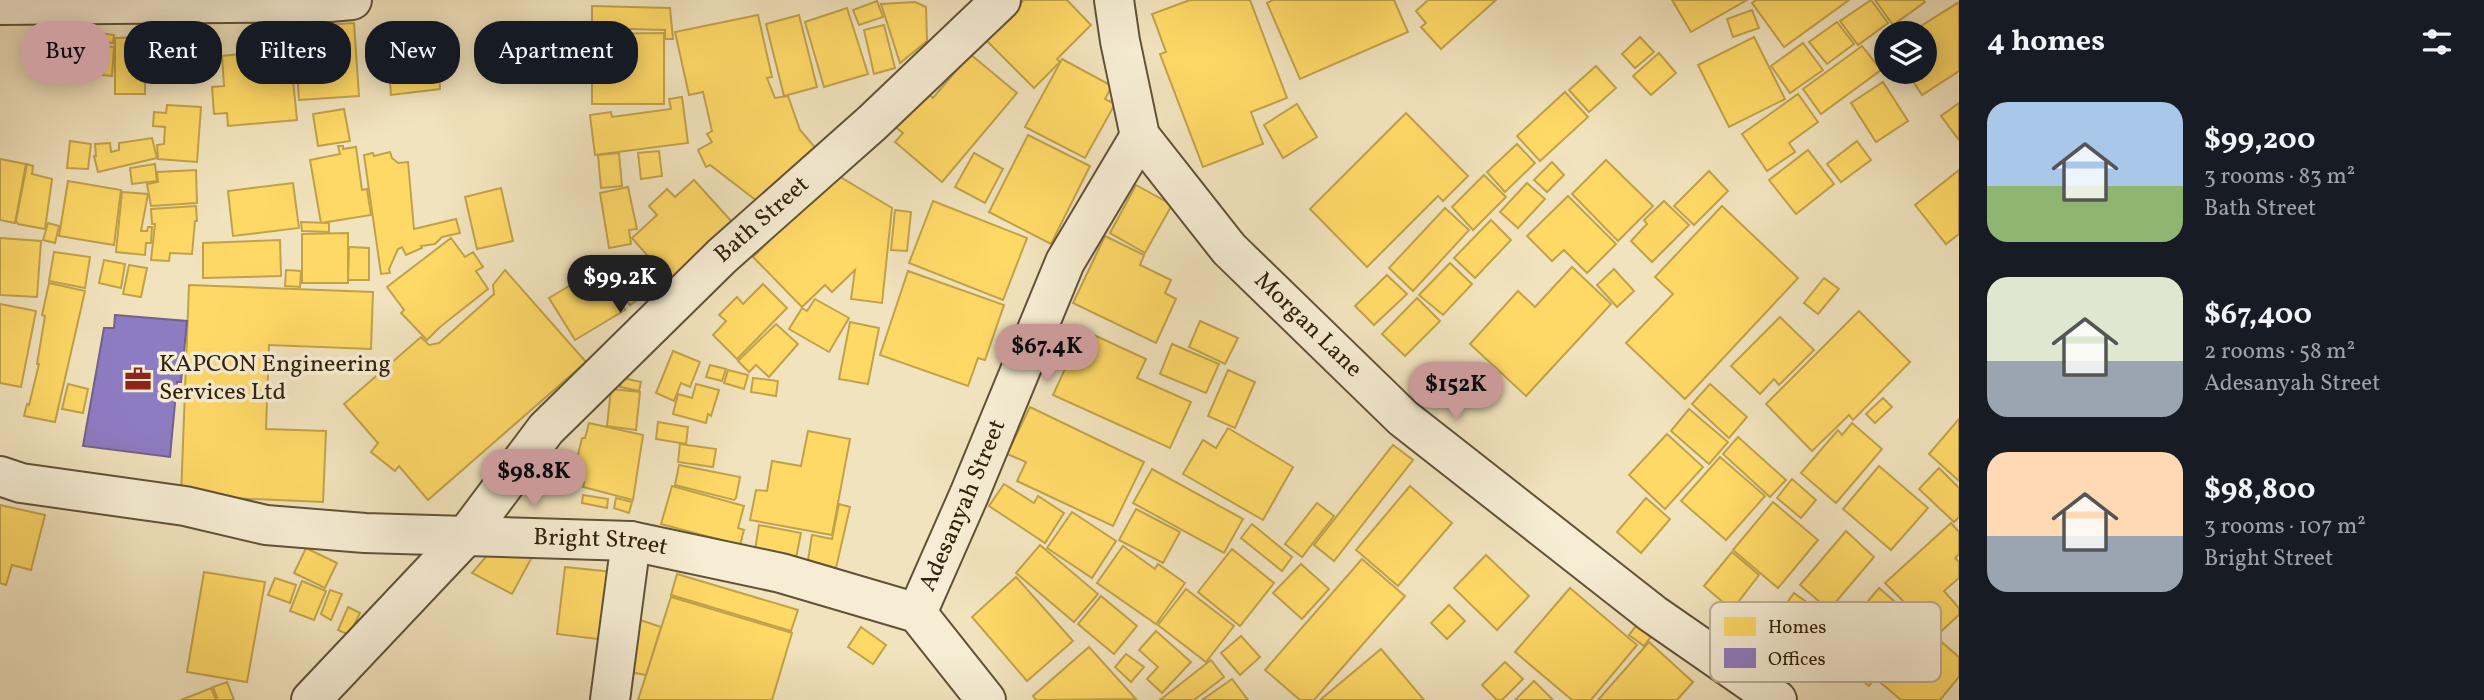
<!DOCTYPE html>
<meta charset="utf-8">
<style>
:root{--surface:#171b24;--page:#242831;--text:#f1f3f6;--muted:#9ea1a6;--accent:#c59692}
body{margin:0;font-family:Vollkorn,serif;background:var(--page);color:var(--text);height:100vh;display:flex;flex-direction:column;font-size:26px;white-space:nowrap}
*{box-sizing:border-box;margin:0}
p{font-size:23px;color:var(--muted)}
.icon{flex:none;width:38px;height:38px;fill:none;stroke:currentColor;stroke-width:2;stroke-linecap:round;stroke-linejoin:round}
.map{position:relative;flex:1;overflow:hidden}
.side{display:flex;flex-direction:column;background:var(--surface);width:525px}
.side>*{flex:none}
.banner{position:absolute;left:21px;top:21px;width:665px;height:63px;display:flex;gap:14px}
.fabs{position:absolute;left:1874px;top:21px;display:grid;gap:14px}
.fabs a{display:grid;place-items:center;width:63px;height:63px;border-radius:50%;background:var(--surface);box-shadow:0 4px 18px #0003;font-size:35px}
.price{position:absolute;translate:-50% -60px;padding:0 16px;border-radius:24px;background:var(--accent);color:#111;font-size:23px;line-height:46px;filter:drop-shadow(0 2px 4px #0008)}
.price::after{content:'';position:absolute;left:50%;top:42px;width:21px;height:16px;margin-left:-10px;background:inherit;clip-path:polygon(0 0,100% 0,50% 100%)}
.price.active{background:#222;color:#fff}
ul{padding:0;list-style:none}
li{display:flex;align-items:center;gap:21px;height:175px;padding:0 28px}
li span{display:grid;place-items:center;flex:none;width:196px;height:140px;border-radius:21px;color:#555}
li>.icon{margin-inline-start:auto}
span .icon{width:84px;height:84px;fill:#fffc;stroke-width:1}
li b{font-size:30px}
h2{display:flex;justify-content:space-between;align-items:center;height:84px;padding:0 28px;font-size:30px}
.tag{padding:0 24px;border-radius:28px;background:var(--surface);box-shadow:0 4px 18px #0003;font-size:24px;line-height:63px}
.tag.active{background:var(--accent);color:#111}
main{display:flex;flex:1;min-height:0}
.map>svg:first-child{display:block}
</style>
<main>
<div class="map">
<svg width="1959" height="700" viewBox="0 0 1959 700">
<rect width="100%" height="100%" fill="#f1e3bd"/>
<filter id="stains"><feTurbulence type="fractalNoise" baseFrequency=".00286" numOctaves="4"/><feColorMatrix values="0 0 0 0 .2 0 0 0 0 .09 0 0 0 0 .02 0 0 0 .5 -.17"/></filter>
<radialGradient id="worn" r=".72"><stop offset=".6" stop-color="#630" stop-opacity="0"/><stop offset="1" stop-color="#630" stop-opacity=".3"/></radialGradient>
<g fill="#ffd966" stroke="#c1a24a" stroke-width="2">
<polygon points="1024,0 1067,0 1091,25 1057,59 1060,62 1034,88 984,38"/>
<polygon points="1190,0 1250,0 1287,98 1251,112 1263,144 1203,167 1160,54 1166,52 1152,14"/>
<polygon points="1273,0 1394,0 1408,32 1300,79 1267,3"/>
<polygon points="1428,0 1496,0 1441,49 1421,27 1426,23 1416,11"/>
<polygon points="1672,0 1747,0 1691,32"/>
<polygon points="1756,0 1849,0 1784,47 1752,3"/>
<polygon points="1871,0 1888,23 1858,45 1840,21"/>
<polygon points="1875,0 1923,0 1925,2 1893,25"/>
<polygon points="877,1 883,17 859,25 853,10"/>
<polygon points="915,2 926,7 927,41 900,63 881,4"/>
<polygon points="1959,2 1959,71 1922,95 1907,72 1925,72 1925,33 1910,33"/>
<polygon points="592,6 670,8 673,39 665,39 665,30 592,28"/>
<polygon points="847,8 868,74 824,87 805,22"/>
<polygon points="1752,10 1759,28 1733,37 1727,19"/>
<polygon points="758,15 772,77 767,78 775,98 788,96 800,130 819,152 766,208 710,165 706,167 698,150 712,142 707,134 712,131 703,92 689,95 675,32"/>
<polygon points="799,15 817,87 784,96 766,24"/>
<polygon points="437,22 440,89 391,95 388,59 407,57 405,23"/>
<polygon points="1837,22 1854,44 1827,64 1809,42"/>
<polygon points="354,23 359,96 299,100 294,27"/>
<polygon points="884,25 895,68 874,74 864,30"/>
<polygon points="80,30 114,35 113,43 78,38"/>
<rect x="151" y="31" width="42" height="24"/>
<polygon points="664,33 664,104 592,104 592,34"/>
<polygon points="145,37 145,94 115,94 115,38"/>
<polygon points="1640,37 1654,52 1635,68 1622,54"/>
<polygon points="1754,37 1785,99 1729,127 1698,65"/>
<polygon points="79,39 92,40 88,76 76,74"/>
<polygon points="1803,43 1823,70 1790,93 1771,66"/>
<polygon points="94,45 114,47 112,76 91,74"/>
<polygon points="1862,46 1881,70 1821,114 1803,89"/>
<polygon points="290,49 297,120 228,126 227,113 214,114 212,87 224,86 222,56 249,53 250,60 271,58 270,51"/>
<polygon points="1659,53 1676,73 1651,95 1633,76"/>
<polygon points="970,54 1017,93 942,182 895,142 903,133 889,122 920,86 933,98"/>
<polygon points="1062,59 1112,86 1105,99 1115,104 1085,158 1025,127"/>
<polygon points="1596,66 1616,88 1589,112 1569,90"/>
<polygon points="1883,82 1908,121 1876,142 1851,103"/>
<polygon points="1565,92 1588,117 1540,161 1517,136"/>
<polygon points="1798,94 1818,122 1789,143 1795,152 1767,171 1742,134"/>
<polygon points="682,97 688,143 595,155 590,115 611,112 612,117 671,109 669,99"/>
<polygon points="1959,103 1959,140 1941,116"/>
<polygon points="1297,104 1317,137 1283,158 1264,125"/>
<polygon points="167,105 201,107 197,162 158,159 157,145 164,144 165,127 153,126 154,112 166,113"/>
<polygon points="344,109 350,141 318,146 313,114"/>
<polygon points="1406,113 1468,176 1443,201 1438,196 1367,267 1310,209"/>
<polygon points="1028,135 1090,166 1051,244 989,212"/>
<polygon points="152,138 157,158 98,172 94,156 96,156 95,144 110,143 111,152 119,150 119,143"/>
<polygon points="70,141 91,144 88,169 67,168"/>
<polygon points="1857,141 1871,160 1841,182 1827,164"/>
<polygon points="1517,144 1535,163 1505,192 1487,172"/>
<polygon points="338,146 343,146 343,149 356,147 362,190 367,189 371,215 321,223 310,160 340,154"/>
<polygon points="1808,150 1834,184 1796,214 1769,180"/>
<polygon points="659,151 662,176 641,179 638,153"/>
<polygon points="390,152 392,158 398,163 408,162 414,229 456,219 460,233 442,237 435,244 421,246 422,248 406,255 402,247 398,249 389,269 390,273 381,274 364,155 373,153 374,156"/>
<polygon points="619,153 622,186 601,188 598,155"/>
<polygon points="974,153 1003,169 985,203 955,187"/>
<polygon points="0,159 26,164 15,223 0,220"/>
<polygon points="1606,160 1653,206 1618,241 1572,194"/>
<polygon points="1552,162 1564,175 1547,192 1534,180"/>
<polygon points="27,164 33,166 32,174 52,179 45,229 18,224 16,221"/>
<polygon points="155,164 157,181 132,184 130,168"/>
<polygon points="196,170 197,203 151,206 147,184 158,182 157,172"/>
<polygon points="1959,170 1959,234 1946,244 1915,205"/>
<polygon points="1709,171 1728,191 1694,225 1674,206"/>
<polygon points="837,175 892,208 882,303 851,299 855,270 832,292 825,285 802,307 753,257"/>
<polygon points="1484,175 1506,197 1473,230 1452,207"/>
<polygon points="694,180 733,223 669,280 632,238 657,215 649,206 667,189 675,197"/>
<polygon points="68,181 121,190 114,245 59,236"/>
<polygon points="293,183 299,228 233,236 228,191"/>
<polygon points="1527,183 1545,199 1518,228 1500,212"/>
<polygon points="1136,185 1172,205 1145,253 1110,233"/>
<polygon points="628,187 637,229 629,230 631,244 609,248 600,193"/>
<polygon points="501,188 513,241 477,249 465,197"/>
<polygon points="122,192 148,194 141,231 147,231 148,227 152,227 151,243 146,243 145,255 116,252"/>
<polygon points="1568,196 1616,244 1587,273 1564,250 1552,261 1527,236"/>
<polygon points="933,201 1027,238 1003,300 909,263"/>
<polygon points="1664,201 1689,225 1652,262 1631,241 1647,224 1644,220"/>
<polygon points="196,206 197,221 195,221 192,254 170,253 169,261 151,260 155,224 152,224 151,209"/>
<polygon points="1722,206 1798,278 1685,399 1626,343 1673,294 1655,277"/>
<polygon points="1445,208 1469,230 1413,291 1389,268"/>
<polygon points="895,210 911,212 907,251 891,250"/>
<polygon points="1491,220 1511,240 1475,278 1454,258"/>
<polygon points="301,222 329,223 329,232 302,231"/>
<polygon points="48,223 59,226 55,243 43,240"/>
<polygon points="348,233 348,283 302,283 302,234"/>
<polygon points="1105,236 1144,255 1140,265 1171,280 1165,293 1176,299 1156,343 1073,303"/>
<polygon points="0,238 41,241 37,297 0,295"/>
<polygon points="451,238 465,257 473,252 483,267 476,271 488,289 440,327 427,340 401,313 404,310 387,287"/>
<polygon points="280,240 281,276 203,278 203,243"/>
<polygon points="349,247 369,248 369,280 348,280"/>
<polygon points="54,252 90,257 85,288 49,281"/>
<polygon points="623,259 646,294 630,305 607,270"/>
<polygon points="104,260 125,264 121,288 99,283"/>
<polygon points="1450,263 1472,284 1443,315 1419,295"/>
<polygon points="129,265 147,268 141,297 123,294"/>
<polygon points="1572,267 1611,304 1526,396 1470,344 1518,291 1535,307"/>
<polygon points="599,268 625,310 575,340 549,298"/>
<polygon points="1614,269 1634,291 1617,307 1597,285"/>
<polygon points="286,270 301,271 300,287 285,286"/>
<polygon points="505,270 586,362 428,500 399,466 395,471 371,452 378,443 344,404 421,337 429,345 439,343 494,294 493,285"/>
<polygon points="908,271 1004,305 985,360 978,358 968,386 880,355"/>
<polygon points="1387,275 1407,294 1374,325 1355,306"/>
<polygon points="1824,278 1839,289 1818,314 1804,303"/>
<polygon points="49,283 85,291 55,422 24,416 27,404 29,405 39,364 37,364 45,316 42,315"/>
<polygon points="763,284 787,308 737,359 713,335 726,321 719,315 737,297 743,304"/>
<polygon points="189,285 373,292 371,349 269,345 266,429 326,431 323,502 181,496"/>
<polygon points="1417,298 1440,321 1405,356 1382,334"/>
<polygon points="815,299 849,318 829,352 789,329 802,308 807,311"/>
<polygon points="0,304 36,311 21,387 0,383"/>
<polygon points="1859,311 1910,362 1853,420 1849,415 1812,451 1766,404"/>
<polygon points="1780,317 1814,350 1779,385 1774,379 1760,394 1731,366"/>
<polygon points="1200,321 1238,338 1225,364 1189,347"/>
<polygon points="850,322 879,328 868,384 839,379"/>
<polygon points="776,324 798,344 769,377 756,365 749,372 738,361"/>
<polygon points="1083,330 1146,359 1137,378 1191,402 1170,448 1053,395"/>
<polygon points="1172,344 1219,364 1206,393 1160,374"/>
<polygon points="673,351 700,362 690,387 681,383 674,401 656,393"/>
<polygon points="710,365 726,369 722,381 706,377"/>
<polygon points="728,370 748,375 744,389 724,383"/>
<polygon points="1228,370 1255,382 1235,428 1208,416"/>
<polygon points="623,378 641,382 639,391 620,387"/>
<polygon points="753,378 778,381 776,396 751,392"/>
<polygon points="68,384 88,389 83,413 62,409"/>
<polygon points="696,384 719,390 711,416 708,414 706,423 673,414 678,394 692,398"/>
<polygon points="1710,384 1747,417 1729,438 1692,404"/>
<polygon points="611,389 640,392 636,430 607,426"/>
<polygon points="1883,398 1892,407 1875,423 1866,414"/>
<polygon points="1030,407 1144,462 1113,526 1017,481 1026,462 1007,454"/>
<polygon points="1689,409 1728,442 1709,464 1671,431"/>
<polygon points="1959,419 1959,481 1929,454"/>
<polygon points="658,422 688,427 686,444 656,439"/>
<polygon points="589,423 643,435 633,500 583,487 584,482 572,480 582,438 585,438"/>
<polygon points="1852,423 1882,449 1836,503 1801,473 1838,430 1842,435"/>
<polygon points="1228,428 1293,467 1263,520 1183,474 1203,440 1216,448"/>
<polygon points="808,431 850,439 832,535 750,520 756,490 767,491 772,461 801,466"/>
<polygon points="1667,434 1703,467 1665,509 1629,475"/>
<polygon points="1738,437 1786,480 1770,497 1723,454"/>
<polygon points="680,444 716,449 713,467 678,462"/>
<polygon points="1393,445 1413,460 1334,561 1314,545"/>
<polygon points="1720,457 1765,496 1726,540 1681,501"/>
<polygon points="679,465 740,477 736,498 734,500 675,485"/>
<polygon points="1879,466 1928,508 1891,550 1843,509"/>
<polygon points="1939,468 1959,488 1959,517 1954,522 1919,489"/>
<polygon points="1152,469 1243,519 1224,553 1133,503"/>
<polygon points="1792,479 1816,500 1801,518 1777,498"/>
<polygon points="1004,484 1034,503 1038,496 1064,513 1045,543 989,506"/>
<polygon points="672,486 744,506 738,528 744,530 740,545 661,524"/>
<polygon points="1410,486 1452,523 1398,586 1356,550"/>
<polygon points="583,495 608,499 607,508 582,503"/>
<polygon points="616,498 632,502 629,513 614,508"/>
<polygon points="1646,498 1670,519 1641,553 1617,532"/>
<polygon points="1773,502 1818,540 1778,588 1733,550"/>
<polygon points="1317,503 1334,516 1302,557 1285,544"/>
<polygon points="839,504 850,507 836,568 808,560 812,535 832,539"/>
<polygon points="0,505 45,515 31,570 12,565 6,585 0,583"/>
<polygon points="1136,509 1180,532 1163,563 1119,540"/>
<polygon points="1072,512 1116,541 1092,578 1047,548"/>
<polygon points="1951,523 1959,532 1959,554 1955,558 1959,562 1959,578 1944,591 1959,608 1959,615 1937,635 1885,583"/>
<polygon points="1252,524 1292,557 1282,571 1241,538"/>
<polygon points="759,525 801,533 796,558 755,550"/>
<polygon points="1846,531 1874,557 1829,610 1800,585"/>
<polygon points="497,544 532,557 512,594 472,573"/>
<polygon points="1040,545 1098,594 1074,622 1016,573"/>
<polygon points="1123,546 1155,569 1158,564 1185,583 1156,624 1097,583"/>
<polygon points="306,548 337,563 325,588 294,573"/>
<polygon points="1232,549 1274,583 1240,626 1198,592"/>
<polygon points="1732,552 1759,575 1732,610 1704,586"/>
<polygon points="1486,555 1529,596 1497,630 1454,588"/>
<polygon points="1362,559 1405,596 1314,700 1300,700 1265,670"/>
<polygon points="1301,564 1329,589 1302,619 1273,593"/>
<polygon points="565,567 613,572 605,640 557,634"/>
<polygon points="204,572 265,582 247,682 187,672"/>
<polygon points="677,574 798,610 791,631 671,595"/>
<polygon points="1016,577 1073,641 1027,681 972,617"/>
<polygon points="275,578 296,585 290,603 268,595"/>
<polygon points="302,581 326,591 314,620 290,611"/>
<polygon points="1570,588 1637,645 1591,700 1572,700 1515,652"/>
<polygon points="1879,588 1959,657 1959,677 1940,700 1901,700 1875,678 1869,686 1827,650"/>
<polygon points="1186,589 1234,626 1206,662 1158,625"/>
<polygon points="330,590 342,594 331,620 321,614"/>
<polygon points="1794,593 1829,618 1806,650 1771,625"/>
<polygon points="1101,596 1137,626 1114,654 1078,624"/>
<polygon points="671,597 792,633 772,700 638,700"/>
<polygon points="1449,605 1465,621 1447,639 1431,623"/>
<polygon points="348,607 360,613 349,635 338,630"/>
<polygon points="1642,618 1656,630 1644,646 1629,635"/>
<polygon points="640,620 661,627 646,675 629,672"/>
<polygon points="861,627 886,645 873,664 848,647"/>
<polygon points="1156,631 1191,662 1162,693 1147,679 1158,667 1139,650"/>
<polygon points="1241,636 1260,657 1240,675 1221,653"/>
<polygon points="1649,642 1693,682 1677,700 1598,700"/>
<polygon points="1089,647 1136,699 1036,700 1033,696"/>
<polygon points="1381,649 1424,700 1320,700"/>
<polygon points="1126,654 1144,667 1131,682 1115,667"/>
<polygon points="1211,660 1224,677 1194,700 1160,700"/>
<polygon points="1505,662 1523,679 1502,700 1497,700 1482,685"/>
<polygon points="1232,679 1248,700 1202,700"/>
<polygon points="1534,681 1553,700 1515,700"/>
<polygon points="227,682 234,700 218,700 213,687"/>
<polygon points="211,688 216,700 181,700 199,693"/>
</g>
<polygon fill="#8e7cc3" stroke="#72618c" stroke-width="2" points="115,315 187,321 181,382 177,382 170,457 83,446 104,328 114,328"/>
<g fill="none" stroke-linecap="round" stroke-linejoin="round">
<g stroke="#615237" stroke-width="42">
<g id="minor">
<path id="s1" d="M 1114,0 L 1120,41 L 1140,136 L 1229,249 L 1403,418 L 1653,614 L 1777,700"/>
<polyline points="0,5 330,2 352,0"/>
<path id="s2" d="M 0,476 L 21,483 L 185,506 L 266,525 L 365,533 L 631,541 L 781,573 L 917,613 L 986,700"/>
<path id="s3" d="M 917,613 L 969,495 L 1065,262 L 1140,136"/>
<path id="s4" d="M 311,700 L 465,537 L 546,429 L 722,256 L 872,123 L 1001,0"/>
<polyline points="610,700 631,541"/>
</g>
</g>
<use href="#minor" stroke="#f6edd4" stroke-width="38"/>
</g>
<defs>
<g id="office-bare" transform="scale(2.1)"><path d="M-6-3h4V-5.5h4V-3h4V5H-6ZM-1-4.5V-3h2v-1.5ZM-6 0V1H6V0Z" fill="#8f2418" stroke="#f6edd4" stroke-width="2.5" paint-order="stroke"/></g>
</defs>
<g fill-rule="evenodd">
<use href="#office-bare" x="138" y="379"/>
</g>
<g text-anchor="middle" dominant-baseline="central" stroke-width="7" stroke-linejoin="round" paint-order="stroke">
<g font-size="24" fill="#31210a" stroke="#f6edd4">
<text stroke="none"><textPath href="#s4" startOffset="660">Bath Street</textPath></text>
<text stroke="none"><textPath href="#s1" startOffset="392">Morgan Lane</textPath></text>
<text stroke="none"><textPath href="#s3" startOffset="117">Adesanyah Street</textPath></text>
<text stroke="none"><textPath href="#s2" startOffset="606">Bright Street</textPath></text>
</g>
<g font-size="24" fill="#31210a" stroke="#f6edd4" text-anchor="start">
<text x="159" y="365">KAPCON Engineering<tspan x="159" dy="28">Services Ltd</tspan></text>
</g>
</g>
<rect x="1710" y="602" width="231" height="80" rx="10" fill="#f6edd4" stroke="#bbb097" stroke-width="2"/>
<rect x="1724" y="617" width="32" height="19" fill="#ffd966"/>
<rect x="1724" y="648" width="32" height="20" fill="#8e7cc3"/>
<g font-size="19" fill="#31210a">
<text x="1768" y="633">Homes</text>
<text x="1768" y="665">Offices</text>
</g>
<rect width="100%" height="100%" filter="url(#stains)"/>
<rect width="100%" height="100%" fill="url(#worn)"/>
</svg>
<div class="fabs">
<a><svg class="icon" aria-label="layers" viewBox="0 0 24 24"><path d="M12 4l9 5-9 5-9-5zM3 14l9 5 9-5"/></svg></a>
</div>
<b class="price active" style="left:620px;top:315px">$99.2K</b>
<b class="price" style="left:1047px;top:384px">$67.4K</b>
<b class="price" style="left:1456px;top:422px">$152K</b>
<b class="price" style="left:534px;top:509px">$98.8K</b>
<div class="banner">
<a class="tag active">Buy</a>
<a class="tag">Rent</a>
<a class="tag">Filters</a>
<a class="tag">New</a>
<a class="tag">Apartment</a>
</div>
</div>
<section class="side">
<h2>4 homes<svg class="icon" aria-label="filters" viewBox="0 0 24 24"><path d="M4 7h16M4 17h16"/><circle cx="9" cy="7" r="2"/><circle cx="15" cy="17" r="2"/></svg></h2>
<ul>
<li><span style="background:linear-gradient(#a9c7e8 60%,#8fb573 0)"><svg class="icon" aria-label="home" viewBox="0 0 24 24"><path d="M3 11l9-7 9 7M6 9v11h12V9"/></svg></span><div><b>$99,200</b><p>3 rooms · 83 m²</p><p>Bath Street</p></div></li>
<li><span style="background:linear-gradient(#dfe7d0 60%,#9aa5b1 0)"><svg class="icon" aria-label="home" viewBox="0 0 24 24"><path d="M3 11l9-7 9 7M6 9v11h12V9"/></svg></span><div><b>$67,400</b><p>2 rooms · 58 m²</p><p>Adesanyah Street</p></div></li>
<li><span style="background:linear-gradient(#ffd9b3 60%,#9aa5b1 0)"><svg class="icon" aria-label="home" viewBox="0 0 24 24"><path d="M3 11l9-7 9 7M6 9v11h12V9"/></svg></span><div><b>$98,800</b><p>3 rooms · 107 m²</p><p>Bright Street</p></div></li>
</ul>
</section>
</main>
